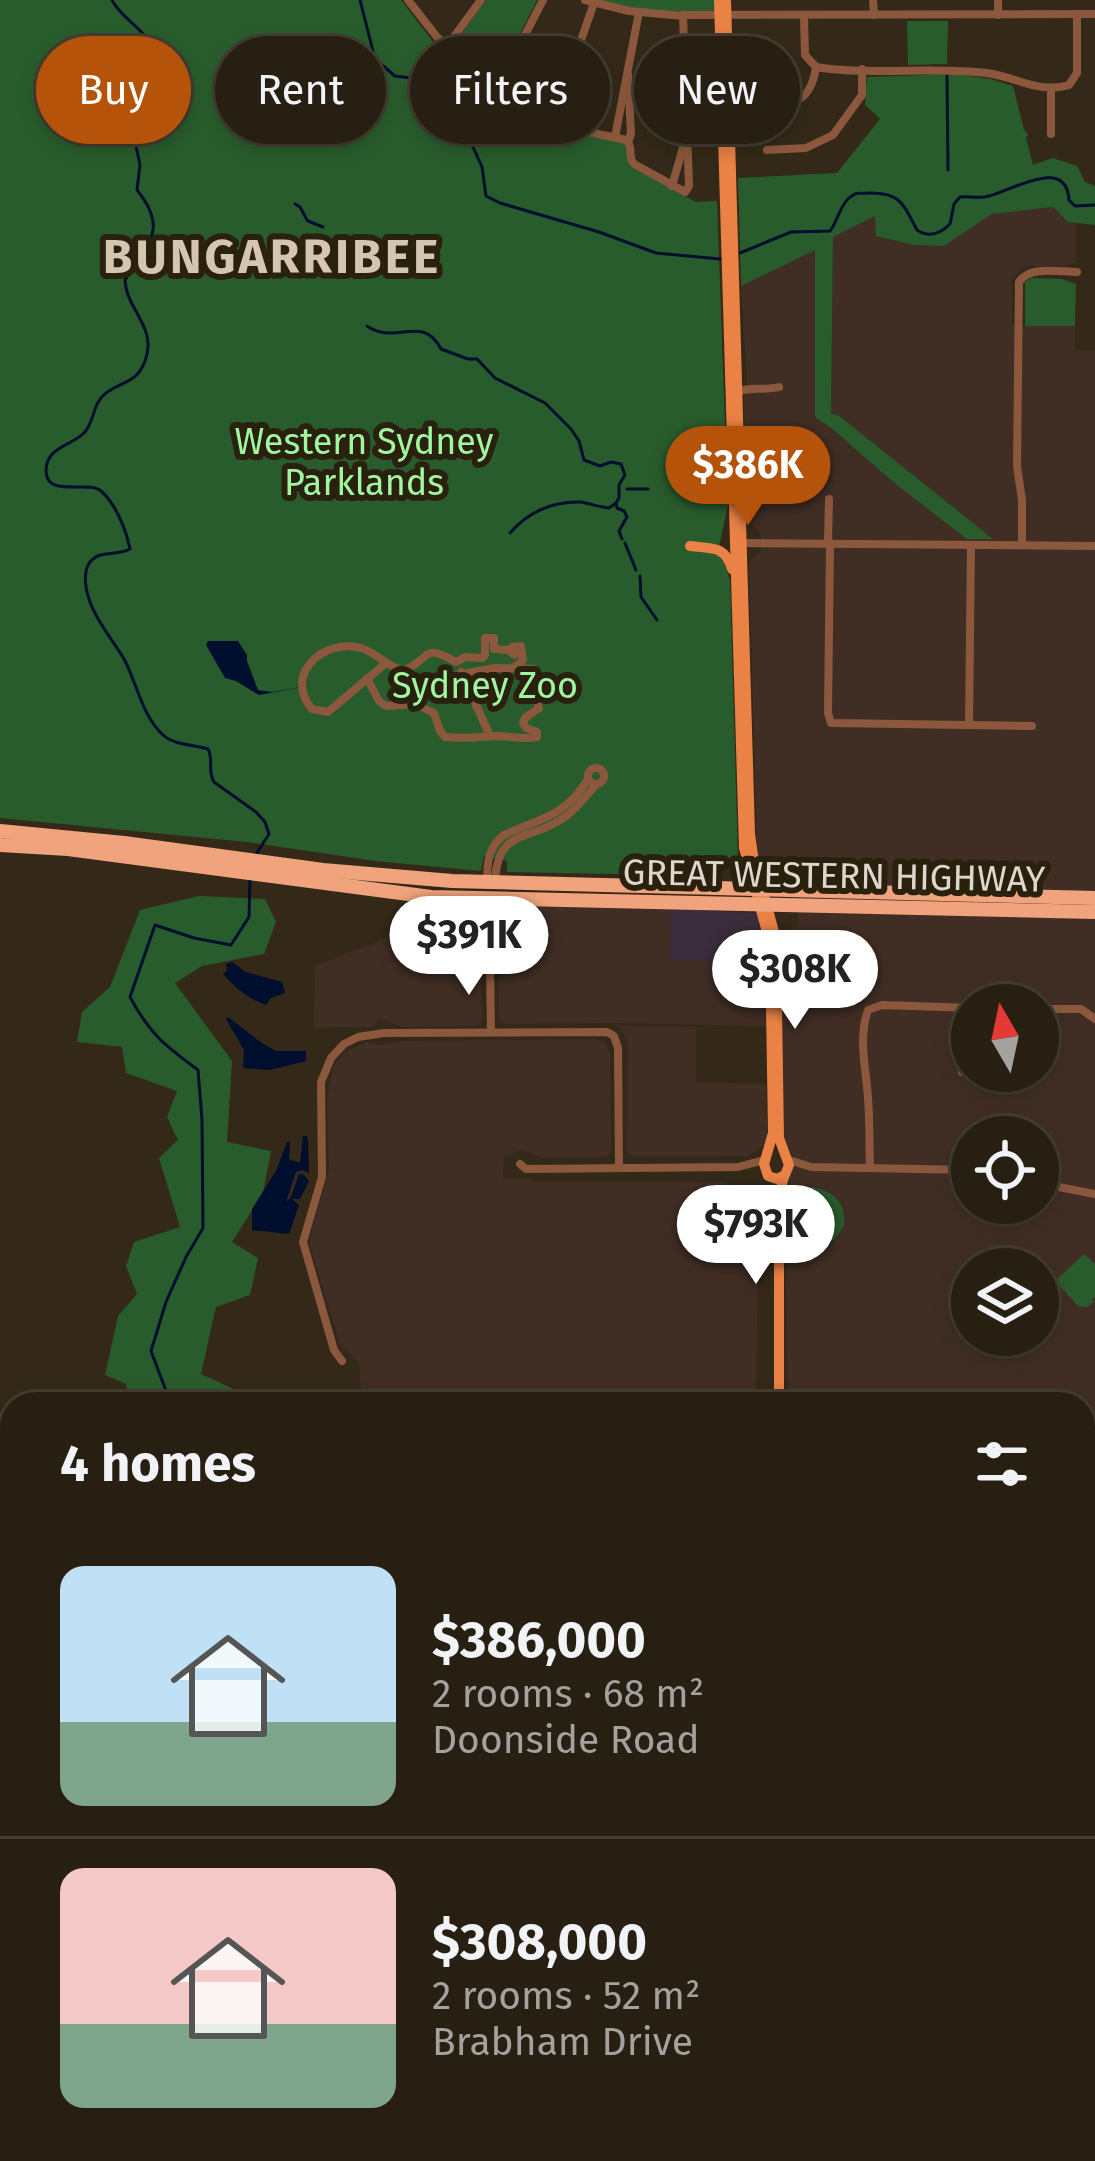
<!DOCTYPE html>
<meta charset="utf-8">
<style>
:root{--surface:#271f12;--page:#2f271b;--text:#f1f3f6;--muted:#a4a29f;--line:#433d32;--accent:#b45309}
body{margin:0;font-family:"Fira Sans",sans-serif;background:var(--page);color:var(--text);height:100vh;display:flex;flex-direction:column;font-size:45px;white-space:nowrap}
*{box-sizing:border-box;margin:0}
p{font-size:39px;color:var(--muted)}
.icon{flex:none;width:66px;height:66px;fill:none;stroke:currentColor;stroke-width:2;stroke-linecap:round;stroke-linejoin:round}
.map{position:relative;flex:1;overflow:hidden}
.details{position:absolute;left:0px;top:1392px;width:1095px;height:771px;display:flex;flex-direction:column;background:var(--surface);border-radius:36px 36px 0 0;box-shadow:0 6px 18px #0003,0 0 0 3px var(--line)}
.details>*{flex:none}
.top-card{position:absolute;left:36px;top:36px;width:1023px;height:108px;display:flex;gap:24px}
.needle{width:78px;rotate:351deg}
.buttons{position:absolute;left:951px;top:984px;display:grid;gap:24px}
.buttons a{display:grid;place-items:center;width:108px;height:108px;border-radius:50%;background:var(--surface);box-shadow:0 6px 18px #0003,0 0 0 3px var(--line);font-size:60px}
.price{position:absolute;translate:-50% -102px;padding:0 27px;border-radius:42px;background:#fff;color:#222;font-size:39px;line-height:78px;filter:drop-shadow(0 3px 6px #0008)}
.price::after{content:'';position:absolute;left:50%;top:72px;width:36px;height:27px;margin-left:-18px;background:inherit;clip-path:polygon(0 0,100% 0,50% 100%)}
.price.on{background:var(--accent);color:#fff}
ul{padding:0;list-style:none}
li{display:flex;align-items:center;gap:36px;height:300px;padding:0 60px}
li+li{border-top:3px solid var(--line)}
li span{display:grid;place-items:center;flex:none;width:336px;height:240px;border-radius:24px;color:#555}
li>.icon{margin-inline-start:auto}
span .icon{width:144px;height:144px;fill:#fffc;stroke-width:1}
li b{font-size:51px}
h2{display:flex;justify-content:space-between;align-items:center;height:144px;padding:0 60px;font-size:51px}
.pill{padding:0 42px;border-radius:54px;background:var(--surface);box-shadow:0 6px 18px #0003,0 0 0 3px var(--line);font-size:42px;line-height:108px}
.pill.on{background:var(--accent);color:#fff}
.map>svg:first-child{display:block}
</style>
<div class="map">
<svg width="1095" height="2161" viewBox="0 0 1095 2161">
<rect width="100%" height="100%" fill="#342918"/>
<polygon fill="#3b2d3b" points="671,909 759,913 763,925 767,972 670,961"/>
<g fill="#402e25" fill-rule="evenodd">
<path d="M 1053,207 L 1068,222 L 1076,223 L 1076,262 L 1061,266 L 1026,266 L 1019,270 L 1012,281 L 1012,325 L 1075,326 L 1075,350 L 1095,351 L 1095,1466 L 1083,1467 L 1083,1404 L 788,1404 L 785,1196 L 796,1157 L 788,1151 L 784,1138 L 782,937 L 799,922 L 793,876 L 779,875 L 762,860 L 757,851 L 749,563 L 761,550 L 761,535 L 748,521 L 744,404 L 747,378 L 741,286 L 814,250 L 831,429 L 966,538 L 991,539 L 831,414 L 833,236 L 875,216 L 877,236 L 914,245 L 944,246 L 992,214 ZM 972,1005 L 1038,1005 L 1038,1071 L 972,1071 ZM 972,1137 L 1038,1137 L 1038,1203 L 972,1203 ZM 972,1269 L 1038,1269 L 1038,1335 L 972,1335 Z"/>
<polygon points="504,906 671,909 670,960 744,962 767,972 767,1026 613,1023 505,1024 499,1018 498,922 500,910"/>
<polygon points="480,923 482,1019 477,1026 402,1027 380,1018 372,1027 314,1028 315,966 397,934 401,924"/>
<polygon points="615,1025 696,1027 696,1082 766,1084 767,1138 764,1145 748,1156 633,1157 627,1152 628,1043 621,1028"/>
<polygon points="592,1039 604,1042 610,1053 611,1152 606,1157 542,1158 524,1150 517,1151 509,1157 504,1154 503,1178 529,1178 535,1182 724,1182 759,1197 756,1404 362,1404 359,1361 355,1361 350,1352 342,1348 339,1342 309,1242 329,1170 327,1100 333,1067 343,1053 367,1042 378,1045 404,1041"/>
<polygon points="12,1551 12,2024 0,2035 0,1553"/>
<polygon points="345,2151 598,2155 606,2161 339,2161"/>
</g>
<g fill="#295c2c">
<polygon points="0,0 401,0 445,57 453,63 446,55 486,0 537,0 492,90 560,114 564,127 568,132 624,142 631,167 696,202 717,201 728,505 719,547 730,580 738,857 717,871 663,875 507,872 507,861 484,856 481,871 375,861 247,842 0,818"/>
<polygon points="597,0 717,0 717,8 711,12 637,10"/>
<polygon points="907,21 948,21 947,64 908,65"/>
<polygon points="955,74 991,79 1013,86 1024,130 1028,134 1026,138 1033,165 1053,158 1077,166 1085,182 1095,186 1095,225 1068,222 1053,207 992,214 944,246 914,245 876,236 875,216 833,237 831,414 838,415 993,539 967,539 897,485 830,427 815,417 815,250 741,286 738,178 837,173 880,119 865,105 867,77"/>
<polygon points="1031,278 1062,279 1076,284 1075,326 1025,326 1025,282"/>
<polygon points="199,896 265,899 276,922 264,954 202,966 175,983 232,1061 227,1142 271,1151 263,1193 232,1242 258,1258 250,1295 216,1307 201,1374 240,1392 242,1404 130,1404 126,1384 105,1375 118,1316 137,1294 126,1266 134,1242 180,1227 159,1158 178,1140 167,1117 177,1091 126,1073 122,1047 77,1042 82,1012 110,987 140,910"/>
<path d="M 813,1187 C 835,1192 846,1203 844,1226 L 834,1240 C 807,1242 790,1226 794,1198 L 800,1191 Z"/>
<polygon points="1084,1254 1095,1264 1095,1297 1091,1300 1095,1301 1087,1307 1078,1306 1055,1281"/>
<polygon points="1095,1621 1095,2102 1083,2120 1083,1623"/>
<polygon points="686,2151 1061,2151 1054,2161 686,2161 679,2155"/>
</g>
<g fill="#000e2d">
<polygon points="208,641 238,641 247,655 247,661 258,690 272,692 318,684 259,695 236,681 225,678 206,645"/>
<path d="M 232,962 L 246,972 L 282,982 L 285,993 L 271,998 L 266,1005 C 248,999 236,988 223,974 L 227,971 L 226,964 Z"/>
<polygon points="228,1017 262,1043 276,1051 306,1051 306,1061 270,1070 243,1068 244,1050 226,1019"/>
<polygon points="303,1136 307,1136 308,1140 309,1173 302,1170 296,1172 286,1202 291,1197 299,1174 303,1174 309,1181 300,1199 292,1199 299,1205 289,1234 252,1230 252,1209 276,1171 287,1142 290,1142 289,1159 300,1163"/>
</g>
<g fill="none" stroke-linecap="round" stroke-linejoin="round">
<g stroke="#000e2d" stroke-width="3">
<path d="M 112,0 C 118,13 134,23 145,36 C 163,56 187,101 170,125 L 147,129 L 135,141 L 140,165 L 137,190 C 170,231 146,244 125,280 C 126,309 156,326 146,358 C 138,384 123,380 106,393 C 92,403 95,422 84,433 C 71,446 46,447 46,471 C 46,498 88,480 101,491 C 116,504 126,530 130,549 C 116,557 98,548 88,565 C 83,576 86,592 90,602 C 98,624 113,640 124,659 C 137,683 142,716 163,735 C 175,746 194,744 208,749 C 214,759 207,771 214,782 L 256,812 L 265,822 L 269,834 L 255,856"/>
<polyline points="360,0 375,59 395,76 458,84 456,109 482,167 486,196 500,203 599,232 656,253 720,259"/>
<polyline points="947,75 948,170"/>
<polyline points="295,204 300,207 307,220"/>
<polyline points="308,221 323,227"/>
<path d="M 740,253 L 791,232 L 830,231 C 838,221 839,207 849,198 C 857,191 858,194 868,193 C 901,192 903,204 917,230 C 929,238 940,234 950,224 L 954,204 L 960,197 C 969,196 980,199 989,196 C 1011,191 1067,155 1069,200 L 1075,206 L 1095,205"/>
<path d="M 367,326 C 396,346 422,313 441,349 L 468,359 L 477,359 L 495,378 L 545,403 L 571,429 L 579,441 L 584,460 L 600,466 L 611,462 L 621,464 L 625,475 L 619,485 L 619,498 L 616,503 L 617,508 L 624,511 L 627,517 L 619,531 L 622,539"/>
<polyline points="683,483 692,478 697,465"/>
<polyline points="627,489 648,489"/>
<path d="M 510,533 C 527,513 552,501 580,502 C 589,503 599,507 609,508 L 616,503"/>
<polyline points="625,543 636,570"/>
<polyline points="640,576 641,597 657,620"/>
<path d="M 171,1404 L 151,1351 L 166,1302 L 186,1257 L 203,1228 L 202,1120 L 198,1070 C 164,1045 150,1034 130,997 L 155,925 L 194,938 L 231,945 L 249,917 L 250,877"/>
<polyline points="0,2054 12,2041"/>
<polyline points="54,2151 56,2161"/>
<polyline points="332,2161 335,2151"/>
</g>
<g stroke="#8b583d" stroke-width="8">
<polyline points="408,0 437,37 445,44 453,38 481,0"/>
<path d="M 543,0 L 502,80 L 502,89 L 563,112 L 570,128 L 626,140 C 634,147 627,157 634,164 L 685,192 L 689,186 L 683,15"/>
<polyline points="585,0 629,11 684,16"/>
<polyline points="873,0 874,15"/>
<polyline points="683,15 1095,14"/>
<path d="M 804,15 L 805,55 L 816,67 C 870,76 931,66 987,73 C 1016,77 1040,94 1069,85 L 1077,73 L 1077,14"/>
<polyline points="998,15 998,0"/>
<path d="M 759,66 L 759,93 L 762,98 C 793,109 811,101 816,67"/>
<polyline points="628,75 631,134 628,142"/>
<polyline points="1051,88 1051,134"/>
<polyline points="557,109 594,3"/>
<polyline points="565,113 570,107 578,57"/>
<polyline points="615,137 639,12"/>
<polyline points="767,150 806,148 833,135 862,95 862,69"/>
<polyline points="672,186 684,144"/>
<path d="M 735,393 C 747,386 764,391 779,387"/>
<polyline points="737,543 1095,546"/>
<polyline points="828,543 829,499"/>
<polyline points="830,543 828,713 831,723 1032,726"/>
<path d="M 1022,545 L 1022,500 L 1017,466 L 1019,282 C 1030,265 1059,272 1077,272"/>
<path d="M 386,663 L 328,712 L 312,709 C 283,675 323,638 361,648 C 376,653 388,666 403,671 C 432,659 421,642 456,662 L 465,657 L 483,658 L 485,655 L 485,638 L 494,638 L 494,649 L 509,650 L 514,655 L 519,652 L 512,647 L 521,646 L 523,660 L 513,668"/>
<polyline points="461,672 490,736"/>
<path d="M 367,678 L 379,701 L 386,706 L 416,704 L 434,713 L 440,731 L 445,737 C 464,739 479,737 496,736 C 510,736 523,740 537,737 L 537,732 L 526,728 L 523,723 L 525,718 L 539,708 C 535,694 537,682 534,669 L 495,668 L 462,674"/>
<polyline points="522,692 527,684 522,668"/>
<polyline points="969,725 971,545"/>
<circle cx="596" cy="776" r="8"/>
<path d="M 495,881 C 498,828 527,842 562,819 C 576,810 585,796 597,784"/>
<path d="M 487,885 C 487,865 487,848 504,835 C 541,818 565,817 588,779"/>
<polyline points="487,900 487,945"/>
<polyline points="1038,1009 1081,1009 1095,1019"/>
<polyline points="491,1032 490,964 494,896"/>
<polyline points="962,1072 963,1008"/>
<polyline points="789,1160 811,1167 972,1170"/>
<polyline points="520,1164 526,1169 738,1167 764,1160"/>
<path d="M 870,1167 C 869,1144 870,1121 868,1098 C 866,1069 858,1038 868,1010 L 882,1005 L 972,1008"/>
<polyline points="1038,1183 1095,1194"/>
<polyline points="342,1361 334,1350 303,1242 322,1177 321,1082 331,1058 344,1044 358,1037 384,1033 607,1032 614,1036 618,1048 619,1168"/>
<polyline points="1083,1566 1095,1566"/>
<polyline points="0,1997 12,1945"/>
<polyline points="617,2151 631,2161"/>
<polyline points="656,2161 668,2151"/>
</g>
<g stroke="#ea8145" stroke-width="10">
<polyline points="719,0 744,848 770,943 773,1133 764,1164 768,1176 777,1179 785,1175 789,1165 779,1138 776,939 753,855 750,834 726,0"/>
<path d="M 690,546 C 712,549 725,545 732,569"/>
<polyline points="779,1404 779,1195 784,1177"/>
</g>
<g stroke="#f0a37c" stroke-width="14">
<polyline points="0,831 124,843 323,870 452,881 1095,898"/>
<polyline points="0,845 68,849 431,897 1095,912"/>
<polyline points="0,1450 12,1453"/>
<polyline points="0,1466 12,1469"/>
<polyline points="0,1493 12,1495"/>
<polyline points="1083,1500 1095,1499"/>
<polyline points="0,1508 12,1514"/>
<polyline points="1083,1517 1095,1516"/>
<polyline points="0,1537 12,1536"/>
</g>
</g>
<g text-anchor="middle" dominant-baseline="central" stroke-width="12" stroke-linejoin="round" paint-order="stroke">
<g font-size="36" fill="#9ff8a1" stroke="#2a200e">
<text x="364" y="442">Western Sydney<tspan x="364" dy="41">Parklands</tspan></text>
<text x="485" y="686">Sydney Zoo</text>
</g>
<g font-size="36" fill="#ded7cc" stroke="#2a200e">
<text transform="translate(834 876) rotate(1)">GREAT WESTERN HIGHWAY</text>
</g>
<g font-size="48" font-weight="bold" letter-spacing="3" fill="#d4c6b0" stroke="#2a200e">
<text x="272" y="257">BUNGARRIBEE</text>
</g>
</g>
</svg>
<div class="buttons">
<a><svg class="needle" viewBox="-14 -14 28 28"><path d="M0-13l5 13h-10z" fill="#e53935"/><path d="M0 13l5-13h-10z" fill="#a4a29f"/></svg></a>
<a><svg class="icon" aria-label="locate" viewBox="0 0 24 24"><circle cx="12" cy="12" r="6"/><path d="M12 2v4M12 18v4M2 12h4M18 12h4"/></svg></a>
<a><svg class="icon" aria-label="layers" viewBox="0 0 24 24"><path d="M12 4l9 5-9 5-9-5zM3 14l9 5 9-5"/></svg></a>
</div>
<b class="price on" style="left:748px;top:528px">$386K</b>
<b class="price" style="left:469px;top:998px">$391K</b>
<b class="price" style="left:795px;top:1032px">$308K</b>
<b class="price" style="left:756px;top:1287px">$793K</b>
<div class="top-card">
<a class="pill on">Buy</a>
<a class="pill">Rent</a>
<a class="pill">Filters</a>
<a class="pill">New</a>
</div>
<section class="details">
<h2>4 homes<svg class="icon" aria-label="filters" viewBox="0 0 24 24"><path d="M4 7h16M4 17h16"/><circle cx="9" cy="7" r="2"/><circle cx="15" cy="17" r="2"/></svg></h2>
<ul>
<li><span style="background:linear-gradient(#bfe0f5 65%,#7fa58c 0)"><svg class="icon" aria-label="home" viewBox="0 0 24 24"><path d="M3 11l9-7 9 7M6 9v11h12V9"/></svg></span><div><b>$386,000</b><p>2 rooms · 68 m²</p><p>Doonside Road</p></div></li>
<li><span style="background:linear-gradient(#f6c9c9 65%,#7fa58c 0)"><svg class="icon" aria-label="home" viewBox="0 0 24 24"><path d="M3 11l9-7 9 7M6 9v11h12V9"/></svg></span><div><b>$308,000</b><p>2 rooms · 52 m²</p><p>Brabham Drive</p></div></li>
</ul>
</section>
</div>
